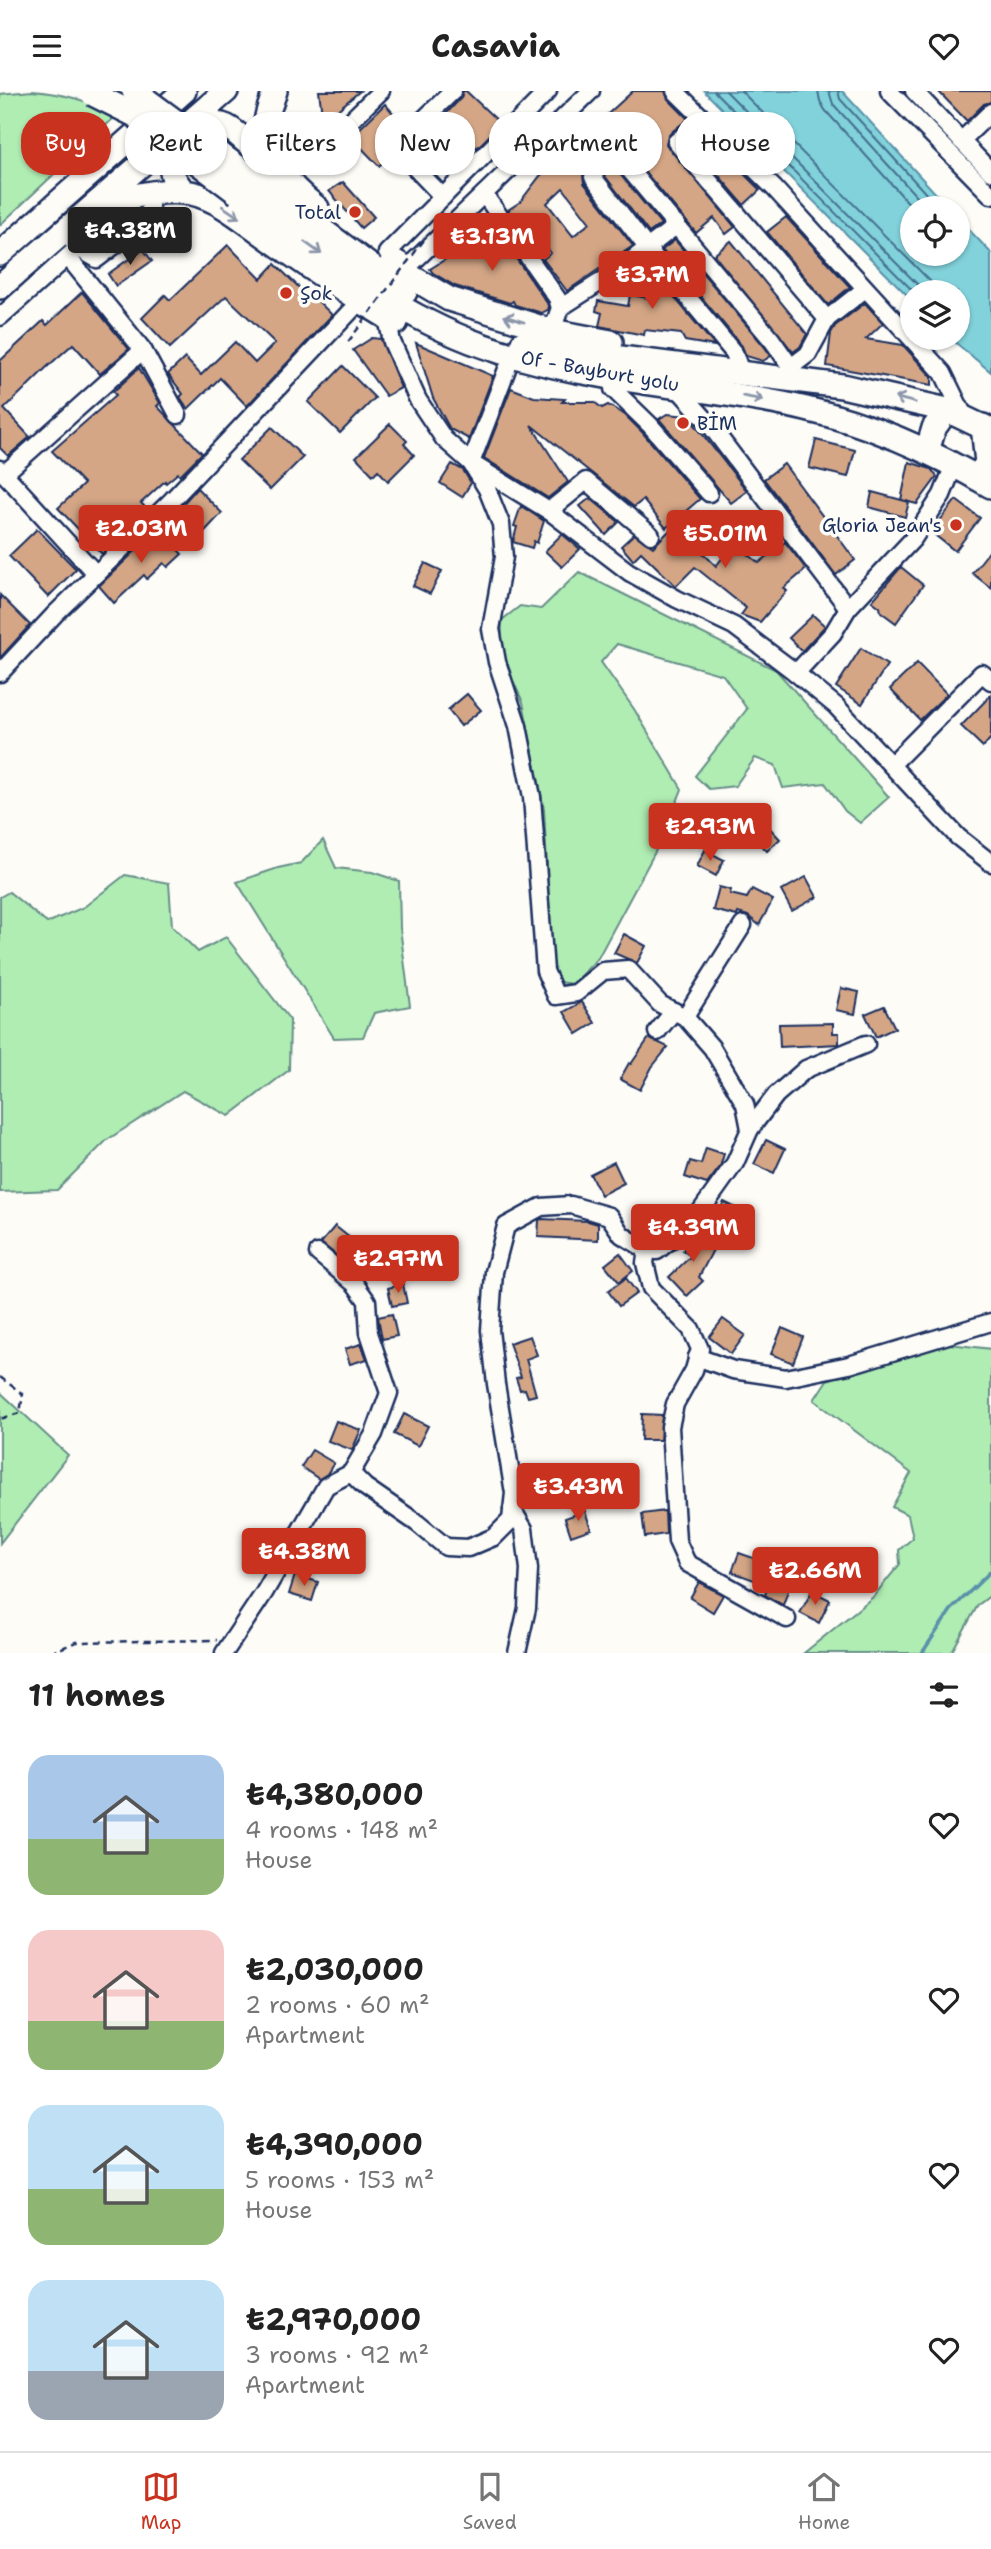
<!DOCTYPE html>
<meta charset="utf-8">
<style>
:root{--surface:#fff;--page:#f2f2f2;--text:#222;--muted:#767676;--line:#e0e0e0;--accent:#c8321e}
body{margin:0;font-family:"Shantell Sans",sans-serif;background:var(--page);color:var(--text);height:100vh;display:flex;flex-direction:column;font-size:26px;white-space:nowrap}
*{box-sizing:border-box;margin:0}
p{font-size:23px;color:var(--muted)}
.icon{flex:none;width:38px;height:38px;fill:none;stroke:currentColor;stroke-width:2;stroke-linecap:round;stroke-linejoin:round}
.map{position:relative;height:1562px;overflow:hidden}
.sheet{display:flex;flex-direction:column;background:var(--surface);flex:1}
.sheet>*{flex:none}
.top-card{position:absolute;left:21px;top:21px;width:950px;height:63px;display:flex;gap:14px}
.fabs{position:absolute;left:900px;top:105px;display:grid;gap:14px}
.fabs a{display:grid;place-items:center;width:70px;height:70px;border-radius:50%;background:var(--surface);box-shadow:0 2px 5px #0004;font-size:35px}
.price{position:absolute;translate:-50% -60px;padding:0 16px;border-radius:7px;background:var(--accent);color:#fff;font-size:23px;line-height:46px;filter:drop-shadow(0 2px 4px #0008)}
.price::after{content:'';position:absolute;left:50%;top:42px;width:21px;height:16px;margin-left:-10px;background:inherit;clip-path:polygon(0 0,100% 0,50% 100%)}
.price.current{background:#222;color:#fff}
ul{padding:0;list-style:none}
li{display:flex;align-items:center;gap:21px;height:175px;padding:0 28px}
li span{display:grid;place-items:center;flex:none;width:196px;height:140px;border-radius:21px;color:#555}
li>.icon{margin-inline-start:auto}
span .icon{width:84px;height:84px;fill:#fffc;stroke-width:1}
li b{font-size:30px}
h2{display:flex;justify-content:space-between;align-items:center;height:84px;padding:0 28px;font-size:30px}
.pill{padding:0 24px;border-radius:28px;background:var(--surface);box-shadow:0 2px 5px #0004;font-size:24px;line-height:63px}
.pill.current{background:var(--accent);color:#fff}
header{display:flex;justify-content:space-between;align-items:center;height:91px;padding:0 28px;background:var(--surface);font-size:32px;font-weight:700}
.tabs{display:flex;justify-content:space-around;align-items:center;height:98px;border-top:2px solid var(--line);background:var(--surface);font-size:19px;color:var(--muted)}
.tabs a{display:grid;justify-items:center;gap:4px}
.tabs .current{color:var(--accent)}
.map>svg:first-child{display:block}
</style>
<header><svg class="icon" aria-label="menu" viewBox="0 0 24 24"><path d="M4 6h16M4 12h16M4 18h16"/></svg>Casavia<svg class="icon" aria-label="heart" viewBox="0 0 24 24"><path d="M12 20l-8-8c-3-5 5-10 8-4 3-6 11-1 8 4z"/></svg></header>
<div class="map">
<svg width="991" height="1562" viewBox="0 0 991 1562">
<rect width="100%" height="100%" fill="#fdfcf7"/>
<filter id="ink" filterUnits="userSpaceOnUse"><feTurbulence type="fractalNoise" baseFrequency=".0143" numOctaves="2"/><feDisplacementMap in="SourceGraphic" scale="14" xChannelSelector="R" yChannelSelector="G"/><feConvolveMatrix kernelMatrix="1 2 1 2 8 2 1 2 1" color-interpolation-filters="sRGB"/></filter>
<g filter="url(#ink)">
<g fill="#b0edb3" stroke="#668e88" stroke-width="2">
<path d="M 32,0 C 65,3 87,9 117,24 L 0,134 L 0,3 Z"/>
<polygon points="579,481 776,579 889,706 860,732 845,720 825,692 783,697 775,674 755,667 735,695 709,698 695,685 747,618 723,584 617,553 601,571 634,618 682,698 663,746 598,867 573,893 558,891 552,868 544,718 523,611 501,565 502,529 520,515 541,518"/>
<polygon points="323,749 336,777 372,781 399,790 400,837 410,915 374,922 363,946 334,947 237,791 278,777 301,772"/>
<polygon points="125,784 169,792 172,835 198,861 226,846 290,929 289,979 229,1025 183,1000 107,1049 57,1099 0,1101 0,806 9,801 47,832 84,816"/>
<polygon points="941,1252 991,1258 991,1504 978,1514 951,1562 804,1562 873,1506 900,1473 899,1459 913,1447 908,1424 892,1416 911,1382 814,1309 827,1289"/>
<polygon points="0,1301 68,1364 0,1452"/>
</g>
<polygon fill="#82d2db" stroke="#5991a9" stroke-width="2" points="704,0 842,0 949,117 912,117 912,163 957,163 957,126 991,162 991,281 950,247 957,247 957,201 912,201 912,209"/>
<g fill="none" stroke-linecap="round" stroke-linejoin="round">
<g stroke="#447090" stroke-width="2">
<polyline points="714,0 914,201"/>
<polyline points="726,0 925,201"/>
<polyline points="741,0 930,190 937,201"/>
<polyline points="818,0 820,10 825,19 913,117"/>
<polyline points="829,0 833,13 927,117"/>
<polyline points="838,0 840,8 939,117"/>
</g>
<polyline stroke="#5991a9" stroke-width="3.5" points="922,1562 951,1519 991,1480"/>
</g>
<g fill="#d4a686" stroke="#1b2f5e" stroke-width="2" fill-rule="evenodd">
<polygon points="319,0 360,0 323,31"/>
<polygon points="463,0 466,0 501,33 477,57 444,25 461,7"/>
<path d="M 633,0 L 665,0 L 668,8 L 688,28 L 669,43 L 666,53 L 735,136 L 726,143 L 714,127 L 696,142 L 631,64 L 621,61 L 613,68 L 615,77 L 661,133 L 649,142 L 601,80 L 596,76 L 587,77 L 583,83 L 584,92 L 633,155 L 567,200 L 543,168 L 551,162 L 526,130 L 519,134 L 508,119 L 520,111 L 540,85 ZM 563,97 L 590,132 L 573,145 L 547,112 Z"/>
<polygon points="938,0 991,0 991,11 984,13 967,30"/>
<polygon points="385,13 403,33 385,52 385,59 389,65 379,75 351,46"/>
<polygon points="703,42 760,99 744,114 691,52"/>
<polygon points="343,91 374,126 361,137 329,100"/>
<polygon points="786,126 850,196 828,214 767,141"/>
<polygon points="495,137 547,212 549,218 542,222 515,214 513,210 510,212 455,195 433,182 430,178"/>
<polygon points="675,149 764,255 771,265 763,270 746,265 742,255 662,159"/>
<polygon points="731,150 807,243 800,256 793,261 714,164"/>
<polygon points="228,154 261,188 275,173 314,211 317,209 332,224 247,315 220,287 188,318 180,306 183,303 168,283 185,267 201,284 235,251 255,272 275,252 226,205 170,257 142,227 165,204 170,209"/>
<polygon points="143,158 152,170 116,195 108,183"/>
<polygon points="646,172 715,255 685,250 681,243 645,239 644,244 599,235 602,222 596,220 598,210 628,215 630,204 649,207 630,183"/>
<polygon points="82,201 129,258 100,283 73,253 47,276 4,318 30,346 8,365 0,357 0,270 43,230 47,234"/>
<polygon points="865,212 883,232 866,248 903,254 932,286 932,294 827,275 831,242 835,235"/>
<polygon points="372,247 381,248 401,297 386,305 353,259"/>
<polygon points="416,252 493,285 469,348 450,338 433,307"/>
<polygon points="343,275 375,307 340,342 308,311"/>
<polygon points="139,277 160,312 157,315 202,362 180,384 178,382 166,392 165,390 141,412 144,415 119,440 122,443 102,463 58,417 84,393 52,360 116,304 113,301"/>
<polygon points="511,297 534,306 565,308 562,311 594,311 602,317 608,314 625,324 642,341 700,408 666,437 643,409 634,416 531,334 568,391 548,407 484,367"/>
<polygon points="667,323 688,325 747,400 731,412 659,328"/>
<polygon points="390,333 407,350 404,353 414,364 388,390 378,379 373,384 356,366"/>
<polygon points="272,336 303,366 270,399 239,369"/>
<polygon points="816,349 855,359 848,386 809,377"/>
<polygon points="909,371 931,378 937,386 917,413 901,409"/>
<polygon points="452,373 463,379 471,392 462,406 440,392"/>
<polygon points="784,373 855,469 836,484 764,388"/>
<polygon points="197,397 222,422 205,440 180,416"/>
<polygon points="872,401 909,411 905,426 869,416"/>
<polygon points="590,407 619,431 606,444 580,415"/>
<polygon points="956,409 980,427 955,460 931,441"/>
<polygon points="521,415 544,430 537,452 534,450 532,457 513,451 517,436 514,435"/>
<polygon points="675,434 716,475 734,452 759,472 785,451 806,478 784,497 787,500 760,531 741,524 746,517 695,476 676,495 641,461 633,469 621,455 634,443 653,456"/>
<polygon points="37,438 76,478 48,506 9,465"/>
<polygon points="158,438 182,463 168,476 164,472 147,488 144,484 114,512 99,495"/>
<polygon points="562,443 580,458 562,476 545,460"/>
<polygon points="991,458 991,497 972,482"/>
<polygon points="425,472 442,480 430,503 413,495"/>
<polygon points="901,476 923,494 896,532 881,521 880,516 872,510"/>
<polygon points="0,504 30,534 0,567"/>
<polygon points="813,524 825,535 802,560 789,547"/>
<polygon points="861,557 887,574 862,613 836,596"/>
<polygon points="917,572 947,603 920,629 890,598"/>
<polygon points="467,603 481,619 461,635 448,619"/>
<polygon points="991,604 991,647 983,656 961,635"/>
<polygon points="765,732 780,748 767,760 752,744"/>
<polygon points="705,759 724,769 716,785 697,775"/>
<polygon points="806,786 817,806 792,820 781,800"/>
<polygon points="719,796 731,799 730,803 747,807 752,798 773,809 759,834 748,825 738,822 737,825 713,819"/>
<polygon points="624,843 646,855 637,872 614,862"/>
<polygon points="841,897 859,901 855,923 836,919"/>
<polygon points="582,911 595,932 577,943 564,921"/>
<polygon points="884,915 895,937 876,946 865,923"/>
<polygon points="833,932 833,942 839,942 839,953 780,956 779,933"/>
<polygon points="649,947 668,956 652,976 640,999 620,988 629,972 631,973"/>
<polygon points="766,1049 785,1058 774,1082 754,1073"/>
<polygon points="706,1057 724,1063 720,1076 707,1093 685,1086 690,1070 701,1073"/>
<polygon points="614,1071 624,1092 601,1104 590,1083"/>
<polygon points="724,1111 748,1123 738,1142 714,1130"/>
<polygon points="541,1128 588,1130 598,1133 598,1149 538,1146 539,1129"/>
<polygon points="335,1135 355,1151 341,1168 321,1152"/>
<polygon points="695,1143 716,1153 699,1186 703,1190 687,1205 669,1186 691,1165 683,1160 689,1148"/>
<polygon points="620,1162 633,1180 619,1191 605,1174"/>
<polygon points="626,1187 637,1202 619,1215 608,1200"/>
<polygon points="403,1193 407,1212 392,1215 388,1197"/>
<polygon points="392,1223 397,1245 382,1248 378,1226"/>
<polygon points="723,1228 745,1244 731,1263 709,1246"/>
<polygon points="782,1237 803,1246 793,1272 771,1263"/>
<polygon points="530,1245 537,1264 526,1268 536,1304 528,1306 525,1298 520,1299 516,1287 521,1286 509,1252"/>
<polygon points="361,1253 367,1268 350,1273 345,1258"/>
<polygon points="404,1323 428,1335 418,1355 394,1343"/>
<polygon points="642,1323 662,1324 660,1349 641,1349"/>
<polygon points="336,1330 361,1339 352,1359 328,1350"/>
<polygon points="312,1359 334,1372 327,1383 319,1388 301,1376"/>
<polygon points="585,1420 591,1438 571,1445 565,1427"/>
<polygon points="665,1420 666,1443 645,1446 642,1423"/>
<polygon points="739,1462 762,1470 758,1480 791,1491 783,1514 765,1504 768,1494 732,1481"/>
<polygon points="295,1484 318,1491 312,1510 289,1503"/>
<polygon points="699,1491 723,1504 713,1521 690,1507"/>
<polygon points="812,1500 830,1509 819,1532 800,1522"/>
</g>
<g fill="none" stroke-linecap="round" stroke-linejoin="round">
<g stroke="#1b2f5e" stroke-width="21">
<g id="minor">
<polyline points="548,0 387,162 409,175 591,0"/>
<polyline points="675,0 774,97 943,282 965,327"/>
<polyline points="889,0 991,104"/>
<polyline points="914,0 991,81"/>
<polyline points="703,29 676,51 827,228 808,263 791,276"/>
<polyline points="961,50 991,21"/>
<polyline points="623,71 772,249 791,276 790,284"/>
<polyline points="305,74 381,0"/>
<polyline points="593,86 648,158 734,262 741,281"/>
<polyline points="484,103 557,207 560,217 552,240"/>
<polyline points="443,106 395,56 453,0"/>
<polyline points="64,140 78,157 97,168 149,128 151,103"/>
<polyline points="560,217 616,181 677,134"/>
<polyline points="0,226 74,160"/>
<polyline points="827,228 865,198"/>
<polyline points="143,259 178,324"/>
<polyline points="507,278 471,372 549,420 629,481 677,508 734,535 791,578 836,615 958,746 991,772"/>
<polyline points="613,298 650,334 709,402"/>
<polyline points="681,301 707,330 848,517"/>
<polyline points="0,378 96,483"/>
<polyline points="4,383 143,259 68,166"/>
<polyline points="549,420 586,390 651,444"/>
<polyline points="0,582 55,523 171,410 360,210"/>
<polyline points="796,582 833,542 848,517 913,448 942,404 954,374"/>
<polyline points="892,673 982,582 991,590"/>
<polyline points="685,926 743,834"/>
<polyline points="657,941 674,920"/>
<polyline points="750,1038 776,1004 806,978 866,953"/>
<polyline points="647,1159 645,1172 651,1197 691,1238 700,1258 694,1279 675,1313 670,1336 677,1450 687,1472 787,1528"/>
<polyline points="318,1162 355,1193 367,1210 369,1242 389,1302 374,1343 351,1382"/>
<polyline points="697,1266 733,1279 786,1287 849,1274 991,1231"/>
<polyline points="512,1418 524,1438 529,1478 527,1517 517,1562"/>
<polyline points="224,1562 264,1502 326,1395 351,1382 365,1396 417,1432 446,1456 468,1457 494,1446 511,1429 514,1402 496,1293 490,1239 494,1181 506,1135 541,1116 571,1114 609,1125 622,1144 647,1159 657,1160 693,1131 735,1072 750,1038 745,1013 712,957 685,926 660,913 628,878 603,880 576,902 556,905 545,880 532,706 518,635 497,571 491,538 504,466 501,433 487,398 471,372 444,348 418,309 392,251 386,222"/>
</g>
</g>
<g stroke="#1b2f5e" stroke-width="28">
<g id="highway">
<path d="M 275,0 C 272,10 266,23 266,33 C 265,69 291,97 317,117"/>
<polyline points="251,86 405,201"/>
<path d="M 184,101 C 179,94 171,87 172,77 C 172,59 203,30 222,34 C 238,38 263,69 275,81"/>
<path d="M 238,102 C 315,159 392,223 484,255 C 587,292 700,293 806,318 C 871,333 934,361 991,395"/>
<path d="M 95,114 C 125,108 160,96 191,102 C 221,108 249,134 274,151 C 314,179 354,207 396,231"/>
<polyline points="0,163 184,0"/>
<polyline points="391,174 449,208 552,240 611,251"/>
<polyline points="0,196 226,0"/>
<polyline points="523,252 542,257 842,295 947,319 991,340"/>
<polyline points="927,360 934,337 947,319"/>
<polyline points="977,387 987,372 983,335"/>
</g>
</g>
<g stroke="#1b2f5e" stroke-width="2.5" stroke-dasharray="7 5" stroke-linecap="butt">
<polyline points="0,1286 23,1303 20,1322 0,1328"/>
<polyline points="50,1562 76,1551 217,1549"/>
</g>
<use href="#minor" stroke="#fdfcf7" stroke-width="16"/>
<use href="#highway" stroke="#fdfcf7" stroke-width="23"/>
<g stroke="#1b2f5e" stroke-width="28" stroke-linecap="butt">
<g id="highway-bridge">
<polyline points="134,0 251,86"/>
<polyline points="93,3 135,24 238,102"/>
</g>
</g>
<polyline stroke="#1b2f5e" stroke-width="2.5" stroke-dasharray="7 5" stroke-linecap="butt" points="348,251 424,149"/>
<use href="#highway-bridge" stroke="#fdfcf7" stroke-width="23"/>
</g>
<defs><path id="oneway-shaft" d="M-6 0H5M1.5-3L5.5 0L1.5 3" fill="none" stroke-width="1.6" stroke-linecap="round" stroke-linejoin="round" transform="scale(1.75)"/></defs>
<g stroke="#8c96aa">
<use href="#oneway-shaft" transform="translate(231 121) rotate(34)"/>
<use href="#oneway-shaft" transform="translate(313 157) rotate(36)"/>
<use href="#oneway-shaft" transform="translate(514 228) rotate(-163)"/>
<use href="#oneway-shaft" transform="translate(753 307) rotate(10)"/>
<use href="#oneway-shaft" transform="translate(905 309) rotate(-166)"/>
</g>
</g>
<g fill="#c8321e" stroke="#fdfcf7" stroke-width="2.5">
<circle cx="355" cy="121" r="7"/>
<circle cx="286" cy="202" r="7"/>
<circle cx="683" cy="332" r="7"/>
<circle cx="956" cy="434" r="7"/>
</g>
<g text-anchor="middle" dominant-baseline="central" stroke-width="7" stroke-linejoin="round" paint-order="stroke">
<g font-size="19" fill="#1b2f5e" stroke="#fdfcf7" text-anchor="end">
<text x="341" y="121">Total</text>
<text x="300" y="202" text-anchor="start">Şok</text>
<text x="697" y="332" text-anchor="start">BİM</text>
<text x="942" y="434">Gloria Jean's</text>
</g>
<g font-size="19" fill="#1b2f5e" stroke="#fdfcf7">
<text transform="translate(600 280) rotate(10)">Of - Bayburt yolu</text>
</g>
</g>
</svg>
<div class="fabs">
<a><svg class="icon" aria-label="locate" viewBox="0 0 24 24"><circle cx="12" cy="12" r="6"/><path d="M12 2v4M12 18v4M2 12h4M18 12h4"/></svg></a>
<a><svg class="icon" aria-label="layers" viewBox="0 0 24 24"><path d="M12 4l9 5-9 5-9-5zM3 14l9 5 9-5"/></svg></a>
</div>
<b class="price current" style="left:130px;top:176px">₺4.38M</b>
<b class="price" style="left:492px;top:182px">₺3.13M</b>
<b class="price" style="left:652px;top:220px">₺3.7M</b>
<b class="price" style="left:141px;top:474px">₺2.03M</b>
<b class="price" style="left:725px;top:479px">₺5.01M</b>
<b class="price" style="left:710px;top:772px">₺2.93M</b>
<b class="price" style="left:693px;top:1173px">₺4.39M</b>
<b class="price" style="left:398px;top:1204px">₺2.97M</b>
<b class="price" style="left:578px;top:1432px">₺3.43M</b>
<b class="price" style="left:304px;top:1497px">₺4.38M</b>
<b class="price" style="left:815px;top:1516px">₺2.66M</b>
<div class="top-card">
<a class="pill current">Buy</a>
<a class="pill">Rent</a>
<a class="pill">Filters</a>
<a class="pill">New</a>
<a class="pill">Apartment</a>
<a class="pill">House</a>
</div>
</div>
<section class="sheet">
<h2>11 homes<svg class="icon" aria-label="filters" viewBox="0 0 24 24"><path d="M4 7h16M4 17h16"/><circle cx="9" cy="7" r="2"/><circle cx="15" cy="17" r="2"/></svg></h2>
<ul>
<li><span style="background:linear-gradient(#a9c7e8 60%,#8fb573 0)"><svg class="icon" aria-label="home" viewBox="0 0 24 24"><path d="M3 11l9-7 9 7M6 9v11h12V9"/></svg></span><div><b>₺4,380,000</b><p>4 rooms · 148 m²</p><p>House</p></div><svg class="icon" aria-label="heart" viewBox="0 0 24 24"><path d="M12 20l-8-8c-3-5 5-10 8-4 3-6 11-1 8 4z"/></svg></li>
<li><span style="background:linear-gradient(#f6c9c9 65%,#8fb573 0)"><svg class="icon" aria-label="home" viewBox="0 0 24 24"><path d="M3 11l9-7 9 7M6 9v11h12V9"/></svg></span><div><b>₺2,030,000</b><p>2 rooms · 60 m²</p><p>Apartment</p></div><svg class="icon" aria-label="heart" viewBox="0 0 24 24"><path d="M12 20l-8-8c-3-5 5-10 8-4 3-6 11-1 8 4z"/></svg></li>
<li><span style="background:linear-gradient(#bfe0f5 60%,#8fb573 0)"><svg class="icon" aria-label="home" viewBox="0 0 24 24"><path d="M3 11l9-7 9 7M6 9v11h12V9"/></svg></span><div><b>₺4,390,000</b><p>5 rooms · 153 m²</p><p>House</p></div><svg class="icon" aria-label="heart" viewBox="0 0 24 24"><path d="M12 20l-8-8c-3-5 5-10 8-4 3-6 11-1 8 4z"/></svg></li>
<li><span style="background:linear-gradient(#bfe0f5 65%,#9aa5b1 0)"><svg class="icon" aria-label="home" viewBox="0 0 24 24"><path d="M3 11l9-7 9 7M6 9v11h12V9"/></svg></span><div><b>₺2,970,000</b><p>3 rooms · 92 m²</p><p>Apartment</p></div><svg class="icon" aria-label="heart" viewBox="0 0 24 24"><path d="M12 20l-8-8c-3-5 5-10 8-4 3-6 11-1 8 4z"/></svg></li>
</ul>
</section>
<nav class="tabs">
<a class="current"><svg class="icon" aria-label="map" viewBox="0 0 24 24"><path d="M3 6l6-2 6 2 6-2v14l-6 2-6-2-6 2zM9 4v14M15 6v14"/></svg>Map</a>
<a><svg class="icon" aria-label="saved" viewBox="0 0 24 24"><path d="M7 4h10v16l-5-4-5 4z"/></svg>Saved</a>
<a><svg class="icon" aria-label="home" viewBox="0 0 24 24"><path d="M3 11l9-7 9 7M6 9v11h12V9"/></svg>Home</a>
</nav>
